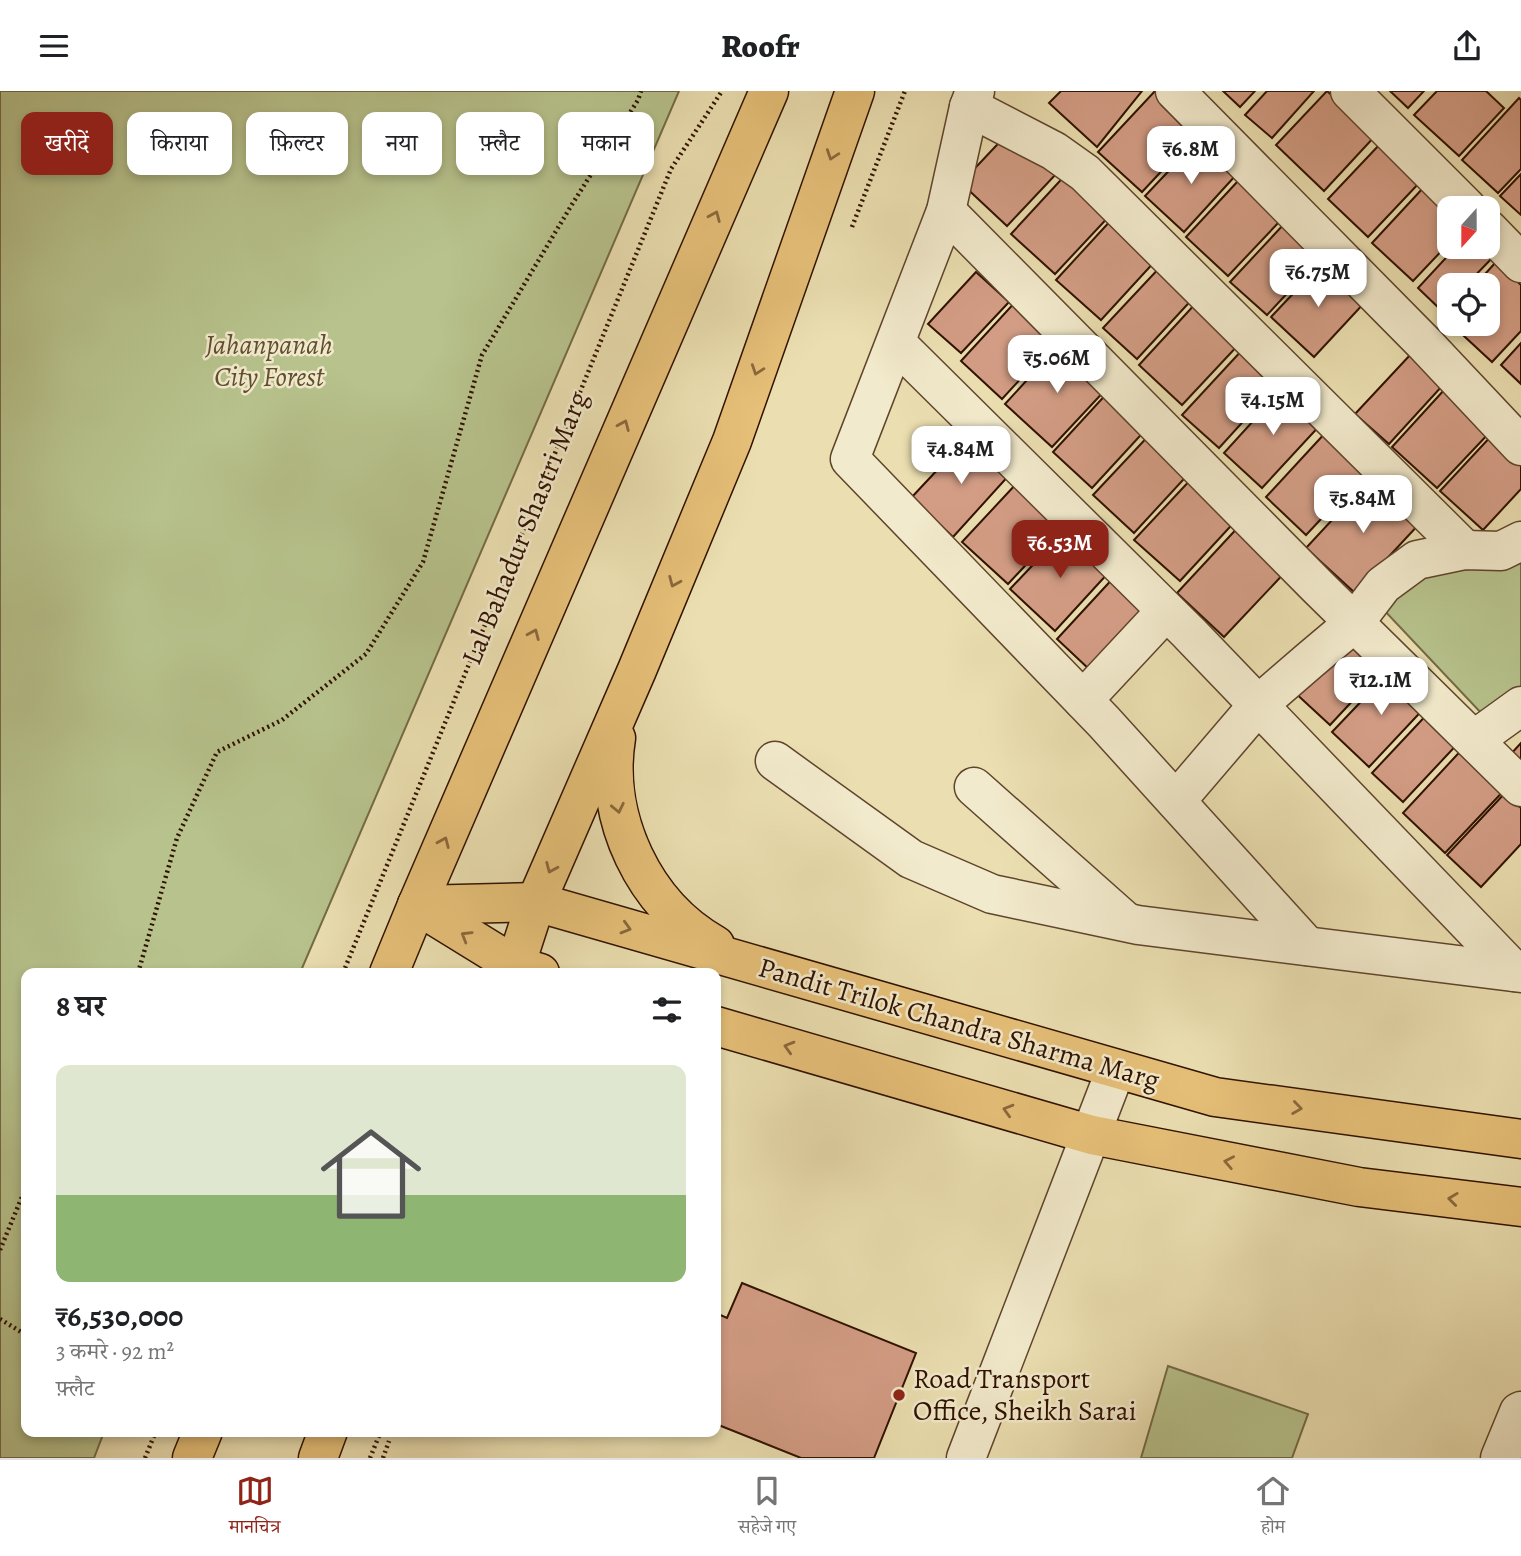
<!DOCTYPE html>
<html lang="hi">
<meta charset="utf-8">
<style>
:root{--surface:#fff;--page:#f6f6f6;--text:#202124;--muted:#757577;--line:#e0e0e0;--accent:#8f2418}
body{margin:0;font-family:Alegreya,"Noto Serif Devanagari",serif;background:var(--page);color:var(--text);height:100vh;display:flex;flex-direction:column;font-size:26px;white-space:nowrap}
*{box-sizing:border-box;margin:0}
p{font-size:23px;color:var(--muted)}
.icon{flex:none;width:38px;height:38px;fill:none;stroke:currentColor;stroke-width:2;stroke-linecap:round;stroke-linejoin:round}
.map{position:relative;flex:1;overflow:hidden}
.side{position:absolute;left:21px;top:877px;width:700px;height:469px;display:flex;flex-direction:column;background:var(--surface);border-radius:14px;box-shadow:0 4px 10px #0003}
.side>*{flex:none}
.hud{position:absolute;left:21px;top:21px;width:700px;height:63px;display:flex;gap:14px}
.needle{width:46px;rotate:201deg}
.tools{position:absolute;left:1437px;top:105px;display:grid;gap:14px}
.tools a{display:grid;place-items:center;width:63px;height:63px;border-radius:14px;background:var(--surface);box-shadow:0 4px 10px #0003;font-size:35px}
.price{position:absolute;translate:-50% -60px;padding:0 16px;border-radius:14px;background:#fff;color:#222;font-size:23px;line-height:46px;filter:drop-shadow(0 2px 4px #0008)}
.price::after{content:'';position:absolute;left:50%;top:42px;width:21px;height:16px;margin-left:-10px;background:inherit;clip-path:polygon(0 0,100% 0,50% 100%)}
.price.on{background:var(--accent);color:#fff}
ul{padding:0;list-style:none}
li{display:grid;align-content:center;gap:14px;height:371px;padding:0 35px}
li span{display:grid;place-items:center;height:217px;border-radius:14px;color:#555}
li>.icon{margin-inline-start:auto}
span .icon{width:126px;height:126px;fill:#fffc;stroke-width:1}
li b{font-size:30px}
h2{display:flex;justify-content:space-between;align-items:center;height:84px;padding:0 35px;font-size:30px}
.tag{padding:0 24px;border-radius:14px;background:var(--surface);box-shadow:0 4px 10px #0003;font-size:24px;line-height:63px}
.tag.on{background:var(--accent);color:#fff}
header{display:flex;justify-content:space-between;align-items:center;height:91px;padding:0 35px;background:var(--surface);font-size:32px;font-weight:800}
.tabs{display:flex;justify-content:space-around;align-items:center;height:98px;border-top:2px solid var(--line);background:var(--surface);font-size:19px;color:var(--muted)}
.tabs a{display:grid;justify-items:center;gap:4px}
.tabs .on{color:var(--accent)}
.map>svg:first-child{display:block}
</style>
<header><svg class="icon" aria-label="menu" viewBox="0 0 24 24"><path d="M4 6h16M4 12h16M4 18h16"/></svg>Roofr<svg class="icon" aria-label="share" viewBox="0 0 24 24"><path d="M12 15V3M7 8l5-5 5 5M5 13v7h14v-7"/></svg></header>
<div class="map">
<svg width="1521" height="1367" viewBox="0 0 1521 1367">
<rect width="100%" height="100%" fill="#ebdfb1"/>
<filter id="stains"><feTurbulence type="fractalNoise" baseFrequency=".00286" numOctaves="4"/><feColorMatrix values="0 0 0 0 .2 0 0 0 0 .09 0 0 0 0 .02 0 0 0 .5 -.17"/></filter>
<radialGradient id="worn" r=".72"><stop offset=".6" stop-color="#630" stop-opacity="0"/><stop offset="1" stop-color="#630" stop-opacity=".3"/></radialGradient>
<g fill="#b7c28c" stroke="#746a46" stroke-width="2">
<polygon points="0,0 679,0 300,882 26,882 26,1340 104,1341 94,1367 0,1367"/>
<polygon points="1521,455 1521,621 1483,624 1365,499"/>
<polygon points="1168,1275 1308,1323 1292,1367 1141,1367"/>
</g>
<g fill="#d39d85" stroke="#301100" stroke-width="2">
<polygon points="1061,0 1142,0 1097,56 1049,12"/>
<polygon points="1155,0 1199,40 1142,101 1098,61"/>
<polygon points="1223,0 1255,0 1240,16"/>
<polygon points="1267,0 1314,0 1272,47 1245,24"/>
<polygon points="1327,0 1376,44 1324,100 1276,54"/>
<polygon points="1390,0 1424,0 1408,17"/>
<polygon points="1437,0 1486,0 1504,17 1459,65 1414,24"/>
<polygon points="1519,7 1521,9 1521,78 1498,102 1462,69"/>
<polygon points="1011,39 1057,82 1007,135 961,92"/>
<polygon points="1198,49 1236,84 1184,141 1145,105"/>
<polygon points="1381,52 1421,90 1368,146 1328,108"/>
<polygon points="1070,79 1114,120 1055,183 1011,143"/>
<polygon points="1521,83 1521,124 1500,105"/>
<polygon points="1238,90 1280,130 1228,185 1186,146"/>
<polygon points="1424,96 1449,119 1449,152 1413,190 1372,152"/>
<polygon points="1113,127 1157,168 1101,229 1056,189"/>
<polygon points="1285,132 1321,166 1267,224 1230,191"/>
<polygon points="1456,156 1486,156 1495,164 1466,194 1449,194 1449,213 1442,220 1418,197"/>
<polygon points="1323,171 1366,210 1314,266 1271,226"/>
<polygon points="1496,171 1521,194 1521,240 1492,271 1451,233 1488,233 1488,194 1475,194"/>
<polygon points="1163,173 1197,203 1137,268 1103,237"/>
<polygon points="976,181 1009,211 961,262 928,233"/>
<polygon points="1019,207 1060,245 1002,308 961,270"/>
<polygon points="1197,211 1241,251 1182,314 1139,274"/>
<polygon points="1062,251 1109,295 1052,356 1005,313"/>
<polygon points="1521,252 1521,293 1501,274"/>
<polygon points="1244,257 1280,290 1219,357 1182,324"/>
<polygon points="1411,263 1443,294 1389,353 1355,323"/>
<polygon points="1284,296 1323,331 1262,397 1224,362"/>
<polygon points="1111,298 1150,334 1092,397 1053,361"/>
<polygon points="1445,298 1491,340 1437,397 1392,356"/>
<polygon points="1154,339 1194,377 1134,442 1093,404"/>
<polygon points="1327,340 1369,377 1306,444 1266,406"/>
<polygon points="1494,342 1521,368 1521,398 1483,439 1440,400"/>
<polygon points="970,344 1011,382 953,446 911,407"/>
<polygon points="1195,384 1240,425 1180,490 1134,449"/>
<polygon points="1372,386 1421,431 1355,502 1306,457"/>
<polygon points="1017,392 1063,434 1008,493 962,451"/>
<polygon points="1242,432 1290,476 1224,546 1177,502"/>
<polygon points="1066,439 1110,480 1055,540 1010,498"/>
<polygon points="1117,483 1151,514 1090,579 1057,548"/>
<polygon points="1347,539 1385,575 1330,634 1292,599"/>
<polygon points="1393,577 1430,611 1369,676 1332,641"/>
<polygon points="1433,617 1464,646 1403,711 1372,682"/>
<polygon points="1468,652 1511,692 1445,762 1403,722"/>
<polygon points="1521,652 1521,677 1509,665"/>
<polygon points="1505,702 1521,717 1521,753 1481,796 1447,764"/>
<polygon points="742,1192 916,1262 874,1367 801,1367 716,1333 716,1222 727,1227"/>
</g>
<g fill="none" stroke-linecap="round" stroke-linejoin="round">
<g stroke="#5f442c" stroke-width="41">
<g id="minor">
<polyline points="975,0 969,16 946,120 850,368 1104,631 1307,855"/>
<polyline points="1175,0 1425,253 1521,355"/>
<polyline points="1350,0 1467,117"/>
<polyline points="969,16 1054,60 1085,82 1465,459"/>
<polyline points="946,120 1317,495 1521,696"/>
<polyline points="1488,138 1521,172"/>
<polyline points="896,252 1189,542 1515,881"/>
<polyline points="1083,609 1166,520"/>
<polyline points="1474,649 1521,615"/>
<polyline points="775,670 911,768 992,803 1138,834 1521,882"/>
<polyline points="974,696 1125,830"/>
<polyline points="1176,710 1258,614 1310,569 1354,532 1383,494 1417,469 1465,459 1501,460 1521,450"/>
<polyline points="966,1367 1116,978"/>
<polyline points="1500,1367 1519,1321 1521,1320"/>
</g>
</g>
<g stroke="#301100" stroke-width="41">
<g id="major">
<path d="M 616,647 C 603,727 644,814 715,854"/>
<polyline points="417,814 536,811 1215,1006 1521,1048"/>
<polyline points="417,814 516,875 540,882"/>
<polyline points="389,882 417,814 769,0"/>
<polyline points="513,882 536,811 637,579 732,350 855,0"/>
<polyline points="716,935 1092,1044 1359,1096 1521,1116"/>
<polyline points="192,1367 203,1340"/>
<polyline points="318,1367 328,1340"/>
</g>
</g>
<g stroke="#301100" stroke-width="4.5" stroke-dasharray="2 3.5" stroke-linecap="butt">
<polyline points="852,136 905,0"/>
<polyline points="138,882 177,747 217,661 282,629 366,563 423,471 482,264 571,115 638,9 641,0"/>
<polyline points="343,882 671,78 722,0"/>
<polyline points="0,1159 26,1096"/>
<polyline points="0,1228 26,1244"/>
<polyline points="145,1367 156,1340"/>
<polyline points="370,1367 381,1340"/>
<polyline points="383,1367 389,1350"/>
</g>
<use href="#minor" stroke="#f2eacc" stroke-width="38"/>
<use href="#major" stroke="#e6c078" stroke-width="38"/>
</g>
<defs><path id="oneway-chevron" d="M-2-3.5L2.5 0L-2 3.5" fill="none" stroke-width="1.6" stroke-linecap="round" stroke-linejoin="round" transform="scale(1.75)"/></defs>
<g stroke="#8b683c">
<use href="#oneway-chevron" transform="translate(832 64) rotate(109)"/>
<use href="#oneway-chevron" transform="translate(715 125) rotate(-67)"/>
<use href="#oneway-chevron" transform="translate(757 279) rotate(109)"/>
<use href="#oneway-chevron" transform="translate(624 334) rotate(-67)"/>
<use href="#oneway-chevron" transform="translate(674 491) rotate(113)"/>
<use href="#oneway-chevron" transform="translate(534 543) rotate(-67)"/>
<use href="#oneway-chevron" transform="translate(618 717) rotate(78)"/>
<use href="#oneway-chevron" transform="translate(444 751) rotate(-67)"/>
<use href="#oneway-chevron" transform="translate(551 777) rotate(113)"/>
<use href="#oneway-chevron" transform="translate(626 837) rotate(16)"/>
<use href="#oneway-chevron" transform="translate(466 845) rotate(-149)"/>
<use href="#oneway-chevron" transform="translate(789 956) rotate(-164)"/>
<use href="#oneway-chevron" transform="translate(1297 1017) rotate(8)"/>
<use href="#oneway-chevron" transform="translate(1008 1019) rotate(-164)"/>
<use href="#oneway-chevron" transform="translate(1229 1071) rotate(-169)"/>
<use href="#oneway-chevron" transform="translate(1453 1108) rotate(-173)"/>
</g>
<circle fill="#8f2418" stroke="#f2eacc" stroke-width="2.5" cx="899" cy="1304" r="7"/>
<g text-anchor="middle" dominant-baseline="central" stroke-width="5" stroke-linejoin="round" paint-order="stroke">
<g font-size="28" font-style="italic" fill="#5f4f31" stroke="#f2eacc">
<text x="269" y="254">Jahanpanah<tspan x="269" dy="32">City Forest</tspan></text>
</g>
<g font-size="28" fill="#301100" stroke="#f2eacc">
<text transform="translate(525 437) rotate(-68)">Lal Bahadur Shastri Marg</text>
<text transform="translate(959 933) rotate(16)">Pandit Trilok Chandra Sharma Marg</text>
</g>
<g font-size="28" fill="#301100" stroke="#f2eacc" text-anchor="start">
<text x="913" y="1288">Road Transport<tspan x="913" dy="32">Office, Sheikh Sarai</tspan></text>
</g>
</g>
<rect width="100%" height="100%" filter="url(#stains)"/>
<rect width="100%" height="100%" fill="url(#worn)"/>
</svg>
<div class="tools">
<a><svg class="needle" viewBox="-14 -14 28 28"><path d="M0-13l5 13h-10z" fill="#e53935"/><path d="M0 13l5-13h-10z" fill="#757577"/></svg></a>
<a><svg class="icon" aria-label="locate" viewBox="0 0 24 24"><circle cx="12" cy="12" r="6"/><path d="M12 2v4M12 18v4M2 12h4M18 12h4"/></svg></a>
</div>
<b class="price" style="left:1191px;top:95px">₹6.8M</b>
<b class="price" style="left:1318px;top:218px">₹6.75M</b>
<b class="price" style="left:1057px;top:304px">₹5.06M</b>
<b class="price" style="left:1273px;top:346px">₹4.15M</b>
<b class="price" style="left:961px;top:395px">₹4.84M</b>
<b class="price" style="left:1363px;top:444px">₹5.84M</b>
<b class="price on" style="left:1060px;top:489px">₹6.53M</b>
<b class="price" style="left:1381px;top:626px">₹12.1M</b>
<div class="hud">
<a class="tag on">खरीदें</a>
<a class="tag">किराया</a>
<a class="tag">फ़िल्टर</a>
<a class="tag">नया</a>
<a class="tag">फ़्लैट</a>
<a class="tag">मकान</a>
</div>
<section class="side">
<h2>8 घर<svg class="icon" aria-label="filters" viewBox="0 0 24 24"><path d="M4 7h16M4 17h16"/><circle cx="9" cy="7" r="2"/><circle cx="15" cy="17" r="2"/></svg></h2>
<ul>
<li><span style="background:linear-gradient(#dfe7d0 60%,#8fb573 0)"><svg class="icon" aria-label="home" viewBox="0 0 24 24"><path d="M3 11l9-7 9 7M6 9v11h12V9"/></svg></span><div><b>₹6,530,000</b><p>3 कमरे · 92 m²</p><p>फ़्लैट</p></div></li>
</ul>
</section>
</div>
<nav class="tabs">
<a class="on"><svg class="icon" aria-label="map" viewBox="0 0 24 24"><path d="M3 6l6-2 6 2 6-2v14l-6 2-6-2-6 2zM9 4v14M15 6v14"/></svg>मानचित्र</a>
<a><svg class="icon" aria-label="saved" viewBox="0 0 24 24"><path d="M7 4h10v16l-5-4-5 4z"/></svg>सहेजे गए</a>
<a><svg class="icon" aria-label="home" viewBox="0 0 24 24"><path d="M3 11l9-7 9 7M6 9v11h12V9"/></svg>होम</a>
</nav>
